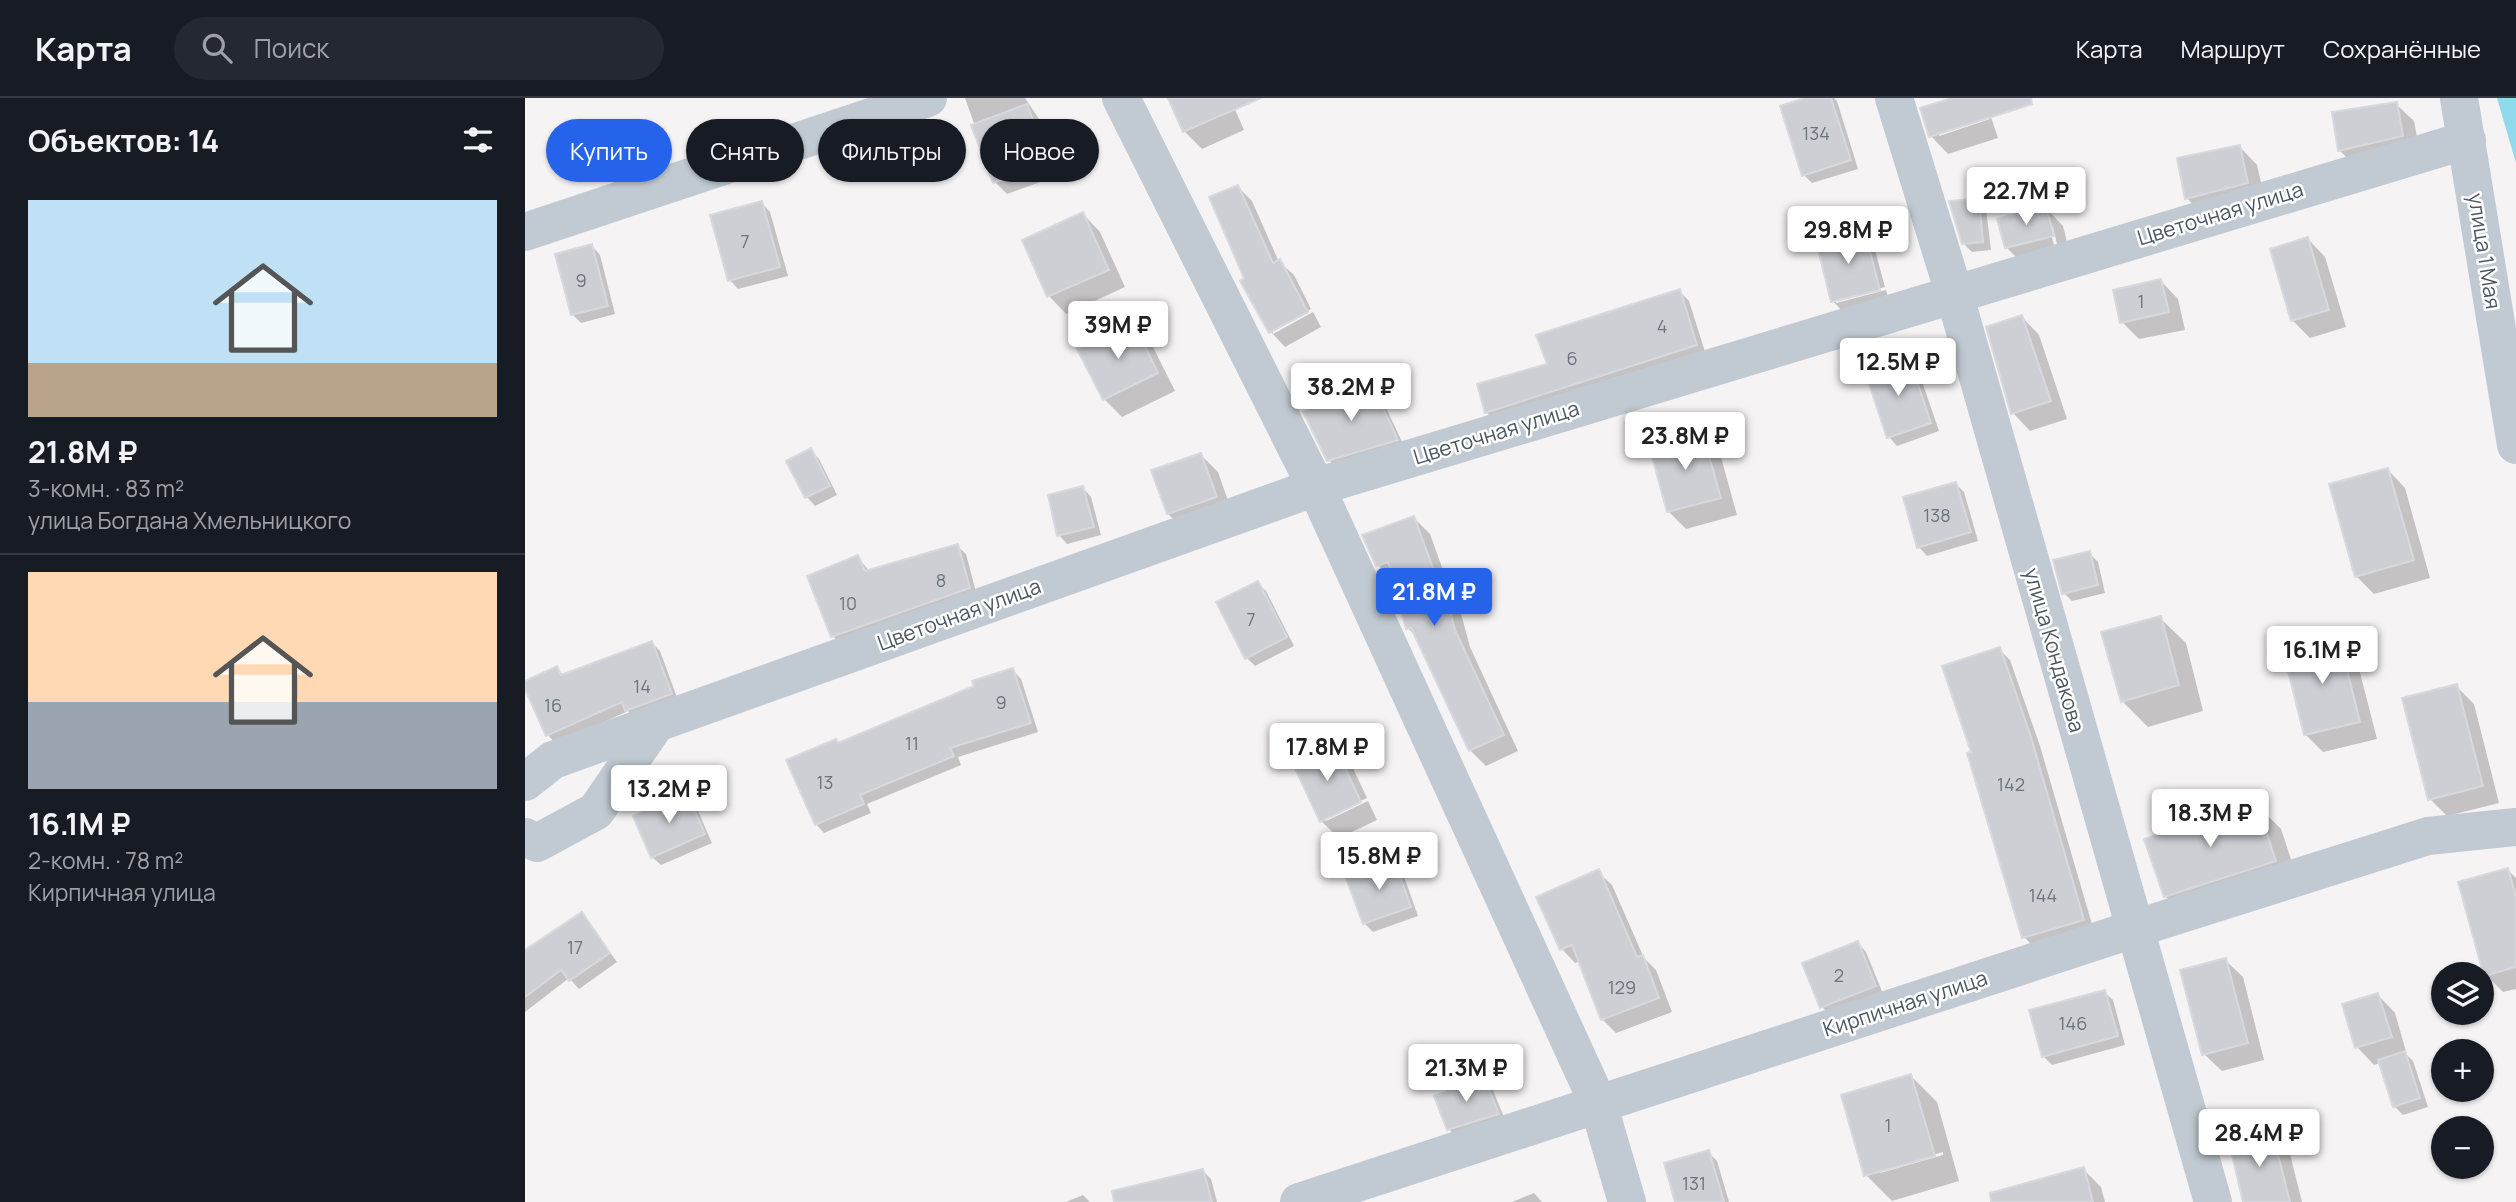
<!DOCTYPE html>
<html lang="ru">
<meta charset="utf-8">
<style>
:root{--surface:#171b24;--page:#242831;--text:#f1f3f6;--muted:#9ea1a6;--line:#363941;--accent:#2563eb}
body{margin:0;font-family:Manrope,sans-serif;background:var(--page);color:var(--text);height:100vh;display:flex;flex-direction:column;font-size:26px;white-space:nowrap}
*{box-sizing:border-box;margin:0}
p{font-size:23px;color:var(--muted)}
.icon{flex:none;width:38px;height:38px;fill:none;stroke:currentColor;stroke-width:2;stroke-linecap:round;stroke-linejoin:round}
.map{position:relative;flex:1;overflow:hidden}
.panel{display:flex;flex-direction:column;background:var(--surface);width:525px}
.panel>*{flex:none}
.top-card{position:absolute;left:21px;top:21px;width:665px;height:63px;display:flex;gap:14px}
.controls{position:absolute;left:1906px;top:864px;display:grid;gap:14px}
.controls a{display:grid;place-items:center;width:63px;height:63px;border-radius:50%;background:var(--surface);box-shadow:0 2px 5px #0004;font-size:35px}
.price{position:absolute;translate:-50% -60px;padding:0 16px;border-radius:7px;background:#fff;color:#222;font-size:23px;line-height:46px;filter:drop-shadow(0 2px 4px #0008)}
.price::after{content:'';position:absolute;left:50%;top:42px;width:21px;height:16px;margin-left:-10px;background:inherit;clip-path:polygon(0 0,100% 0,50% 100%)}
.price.on{background:var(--accent);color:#fff}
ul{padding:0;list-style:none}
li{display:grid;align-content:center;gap:14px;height:371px;padding:0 28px}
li+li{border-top:2px solid var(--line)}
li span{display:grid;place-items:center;height:217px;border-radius:0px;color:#555}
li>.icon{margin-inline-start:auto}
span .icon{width:126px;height:126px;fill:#fffc;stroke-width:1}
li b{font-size:30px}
h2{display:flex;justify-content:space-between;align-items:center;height:84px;padding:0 28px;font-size:30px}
.pill{padding:0 24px;border-radius:32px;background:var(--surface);box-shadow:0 2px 5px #0004;font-size:24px;line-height:63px}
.pill.on{background:var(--accent);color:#fff}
header{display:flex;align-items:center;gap:42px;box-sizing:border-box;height:98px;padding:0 35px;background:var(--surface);border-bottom:2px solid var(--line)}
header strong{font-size:33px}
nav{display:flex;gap:38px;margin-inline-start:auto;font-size:24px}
.search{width:490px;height:63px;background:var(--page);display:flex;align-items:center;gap:18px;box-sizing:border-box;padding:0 24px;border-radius:38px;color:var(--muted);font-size:26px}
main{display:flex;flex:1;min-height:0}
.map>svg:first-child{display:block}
</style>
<header>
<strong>Карта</strong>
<div class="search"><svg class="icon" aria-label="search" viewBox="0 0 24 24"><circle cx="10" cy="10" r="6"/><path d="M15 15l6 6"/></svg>Поиск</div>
<nav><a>Карта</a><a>Маршрут</a><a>Сохранённые</a></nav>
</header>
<main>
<section class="panel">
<h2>Объектов: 14<svg class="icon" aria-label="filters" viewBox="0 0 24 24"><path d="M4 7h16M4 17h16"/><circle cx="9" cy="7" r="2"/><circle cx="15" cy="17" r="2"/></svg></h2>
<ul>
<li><span style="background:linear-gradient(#bfe0f5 75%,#b9a48a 0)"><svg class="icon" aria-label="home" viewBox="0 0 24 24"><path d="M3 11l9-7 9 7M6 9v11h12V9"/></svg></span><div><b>21.8M ₽</b><p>3-комн. · 83 m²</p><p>улица Богдана Хмельницкого</p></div></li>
<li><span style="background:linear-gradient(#ffd9b3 60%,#9aa5b1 0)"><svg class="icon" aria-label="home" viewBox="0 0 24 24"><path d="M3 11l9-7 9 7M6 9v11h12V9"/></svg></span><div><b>16.1M ₽</b><p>2-комн. · 78 m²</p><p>Кирпичная улица</p></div></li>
</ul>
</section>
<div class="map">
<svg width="1991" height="1104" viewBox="0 0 1991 1104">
<rect width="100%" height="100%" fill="#f5f3f3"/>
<polygon fill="#90daee" points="1972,0 1991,0 1991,65"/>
<g fill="#0003" fill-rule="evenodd">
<polygon points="440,0 500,0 514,21 535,77 482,96 470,84"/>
<polygon points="645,0 705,0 719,32 677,51 659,33"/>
<polygon points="1286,0 1309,0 1312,3 1333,71 1287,85 1279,77"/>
<path d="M 1433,0 L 1451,0 L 1464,13 L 1473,40 L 1423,56 L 1406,38 ZM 1464,18 L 1465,21 L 1414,38 L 1414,34 Z"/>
<polygon points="1871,6 1889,23 1895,56 1833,70 1815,53 1809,16"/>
<polygon points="1715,49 1732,67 1740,102 1679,118 1662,100"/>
<polygon points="713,89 727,103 754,164 769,177 786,211 748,232 748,236 788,214 796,229 760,249 746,234 718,183 722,181"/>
<polygon points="1453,102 1461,111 1466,152 1447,154 1438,145"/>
<polygon points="237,105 245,114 263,178 213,191 205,182"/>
<path d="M 1521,110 L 1538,128 L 1545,156 L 1499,167 L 1481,149 ZM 1524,129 L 1528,129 L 1532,146 L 1529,147 Z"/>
<polygon points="558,116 575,134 600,189 541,216 524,198"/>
<polygon points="1338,132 1347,141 1360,189 1311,201 1311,205 1361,192 1363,200 1316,212 1308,203"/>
<polygon points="1783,141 1800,159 1821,229 1785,240 1767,222"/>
<polygon points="67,148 75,157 90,216 56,225 47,216"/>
<polygon points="1636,183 1653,201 1660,232 1614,241 1597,224"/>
<polygon points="1154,193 1164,203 1181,257 971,325 961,314 1024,268"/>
<polygon points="1497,219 1514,237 1542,321 1505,333 1488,315"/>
<polygon points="607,225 625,243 650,293 597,319 579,301 555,251"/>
<polygon points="1383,261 1392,269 1414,333 1372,348 1364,339 1342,275"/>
<polygon points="845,285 853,293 880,350 812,370 804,362"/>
<polygon points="1177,335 1194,352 1212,417 1161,431 1143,413"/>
<polygon points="286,352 294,361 312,397 290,408 282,399 264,364"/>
<polygon points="676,357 693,374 708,417 661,433 643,416"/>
<polygon points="1863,372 1880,390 1905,480 1849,496 1831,478"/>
<polygon points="1431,386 1439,394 1453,443 1402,458 1394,449"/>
<polygon points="558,390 566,399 576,437 542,446 534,437"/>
<polygon points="889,420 905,436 929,503 934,508 945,549 993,653 961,668 945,652 893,541 883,530 868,483 853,467"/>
<polygon points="432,448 441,456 452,498 316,547 308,538 333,459 344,473"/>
<polygon points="1564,455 1573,464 1580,495 1547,503 1539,495"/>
<polygon points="732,485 741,493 769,548 730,568 722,560"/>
<polygon points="1635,520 1661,545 1678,613 1623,629 1597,603"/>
<polygon points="1814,541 1831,559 1852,641 1798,654 1780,636"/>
<polygon points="127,545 135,553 154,605 110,620 103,613 31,646 23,637 0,585 32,570 39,578"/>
<polygon points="1474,551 1485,562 1515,648 1569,833 1510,850 1499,839 1448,655"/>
<polygon points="488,572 496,581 513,634 433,659 436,667 342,706 346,715 299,735 291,726 314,646"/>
<polygon points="1931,588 1949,606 1974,705 1922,718 1905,701"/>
<polygon points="809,649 826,666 842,700 801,719 801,723 843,703 852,722 814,740 796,723"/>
<polygon points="161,697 170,706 187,745 136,767 127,759"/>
<polygon points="1730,705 1756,731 1775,789 1666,824 1640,798"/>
<polygon points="869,764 877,773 893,818 848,834 839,825"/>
<polygon points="1983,772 1991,780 1991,891 1978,894 1961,877"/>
<polygon points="1073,774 1087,787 1119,860 1131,872 1147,914 1091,935 1077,921 1055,863 1050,865 1037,851"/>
<polygon points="57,816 92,864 54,891 44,880 0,914 0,855"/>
<polygon points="1333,845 1341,854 1358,896 1305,917 1297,909"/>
<polygon points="1700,862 1718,879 1739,962 1697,973 1679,956"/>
<polygon points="1579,894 1588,902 1600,947 1527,967 1518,958"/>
<polygon points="1853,897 1870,915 1882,957 1888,963 1903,1009 1878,1017 1869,1008 1855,965 1849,967 1832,949"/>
<path d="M 1386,978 L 1412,1004 L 1434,1083 L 1367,1103 L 1341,1077 ZM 1418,1054 L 1418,1057 L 1355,1075 L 1355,1072 Z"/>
<polygon points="959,981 967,990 981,1024 932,1040 924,1031 911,999"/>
<polygon points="1747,1035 1764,1052 1777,1104 1720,1104"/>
<polygon points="1183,1054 1192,1063 1204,1104 1152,1104"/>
<polygon points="1558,1071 1576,1089 1580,1104 1486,1104"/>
<polygon points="678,1073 686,1081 692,1104 629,1104"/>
<polygon points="1009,1095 1017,1104 987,1104"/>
<polygon points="558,1097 565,1104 541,1104"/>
</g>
<g fill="#cdcfd5" stroke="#d7d9de" stroke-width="2">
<polygon points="643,0 736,0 658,34"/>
<polygon points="1280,0 1306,0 1326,62 1277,78 1255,8"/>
<polygon points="1427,0 1506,0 1507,6 1404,39 1395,10"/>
<polygon points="1872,4 1878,38 1813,53 1807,14"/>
<polygon points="502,6 524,64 468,85 446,27"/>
<polygon points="1715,47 1723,85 1660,101 1652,60"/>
<polygon points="713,87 748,165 755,161 783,214 744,235 715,183 719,180 684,99"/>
<polygon points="1454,100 1458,144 1437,146 1424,103"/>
<polygon points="237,103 255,169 203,183 185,117"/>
<polygon points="1521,108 1529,138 1480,150 1472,121"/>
<polygon points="558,114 584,172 522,199 497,142"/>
<polygon points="1339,131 1355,192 1306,204 1291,143"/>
<polygon points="1783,139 1804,212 1766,223 1745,151"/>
<polygon points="67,146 83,208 46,217 30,156"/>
<polygon points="1636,181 1644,214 1595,225 1588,192"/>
<polygon points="1155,191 1172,247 960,315 952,286 1022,266 1011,237"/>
<polygon points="1497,217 1526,303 1486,316 1461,229"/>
<polygon points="608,223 633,275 578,302 552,251"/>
<polygon points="1384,259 1406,325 1362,340 1340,274"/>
<polygon points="845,282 873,342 802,363 778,314"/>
<polygon points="1177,333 1196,400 1142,414 1124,347"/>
<polygon points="286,350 305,388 280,400 261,363"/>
<polygon points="676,355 692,399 642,416 626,372"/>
<polygon points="1863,370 1889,462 1830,479 1804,386"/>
<polygon points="1431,384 1446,434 1392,450 1378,399"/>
<polygon points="558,388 569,429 532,438 523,397"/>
<polygon points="889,418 916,492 919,491 930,532 979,637 944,653 886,530 881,531 863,464 851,468 837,437"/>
<polygon points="433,446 445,490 306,539 282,478 333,457 340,473"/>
<polygon points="1565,453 1573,487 1537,496 1528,462"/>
<polygon points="733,483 762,539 720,561 691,504"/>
<polygon points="1636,518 1654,587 1596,604 1576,534"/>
<polygon points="1814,539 1835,624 1779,637 1761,565 1761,552"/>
<polygon points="127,543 147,596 100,613 97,604 21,638 0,591 0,583 32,568 36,577"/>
<polygon points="1475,549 1505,636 1559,822 1497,840 1442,655 1446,654 1417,568"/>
<polygon points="488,570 506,625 425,650 429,658 335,697 339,706 290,727 261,662 311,641 313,645 449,588 447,583"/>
<polygon points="1932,586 1958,688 1903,702 1877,600"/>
<polygon points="809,646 836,704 795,724 768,666"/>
<polygon points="162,695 180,736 126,760 108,718"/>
<polygon points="1731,703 1751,763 1639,799 1619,741"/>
<polygon points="869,762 886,809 838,826 821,780"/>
<polygon points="1983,770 1991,799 1991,869 1959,878 1933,784"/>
<polygon points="1074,771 1112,859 1118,857 1134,900 1076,922 1047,847 1035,852 1011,799"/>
<polygon points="57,814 85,855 44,883 36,872 0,899 0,852"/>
<polygon points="1333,843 1351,888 1295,910 1277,865"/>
<polygon points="1701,860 1723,945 1677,957 1655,872"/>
<polygon points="1580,892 1593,938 1517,959 1504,912"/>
<polygon points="1853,895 1867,939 1830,950 1817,906"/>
<polygon points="1880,953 1895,1000 1868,1009 1853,962"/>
<polygon points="1386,976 1410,1058 1339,1078 1316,997"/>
<polygon points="959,979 974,1016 922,1032 909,998"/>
<polygon points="1747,1033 1765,1104 1718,1104 1704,1044"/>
<polygon points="1184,1052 1199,1104 1150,1104 1139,1065"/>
<polygon points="1559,1069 1568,1104 1466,1104 1465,1095"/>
<polygon points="678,1071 687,1104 589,1104 587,1093"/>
</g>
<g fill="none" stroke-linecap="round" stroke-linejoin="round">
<g stroke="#c1cad2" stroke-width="38">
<polyline points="596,0 791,389 1073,1005 1102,1104"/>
<polyline points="1369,0 1429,195 1688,1104"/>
<polyline points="1934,0 1991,347"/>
<polyline points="0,134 403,0"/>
<polyline points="0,684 28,662 791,389 1942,42"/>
<polyline points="0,739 12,745 71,713 132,624"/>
<polyline points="774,1104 1609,831 1903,738 1991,729"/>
</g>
</g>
<g text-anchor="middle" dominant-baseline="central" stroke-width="5" stroke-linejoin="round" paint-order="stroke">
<g font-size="18" fill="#6b747e">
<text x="1291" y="35">134</text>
<text x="220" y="143">7</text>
<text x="56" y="182">9</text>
<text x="1616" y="203">1</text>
<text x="1137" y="228">4</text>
<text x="1047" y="260">6</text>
<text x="1412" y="417">138</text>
<text x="416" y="482">8</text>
<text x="323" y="505">10</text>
<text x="726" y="521">7</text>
<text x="117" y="588">14</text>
<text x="476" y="604">9</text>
<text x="28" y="607">16</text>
<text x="387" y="645">11</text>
<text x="300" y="684">13</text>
<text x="1486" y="686">142</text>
<text x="1518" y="797">144</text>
<text x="50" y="849">17</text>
<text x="1314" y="877">2</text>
<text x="1097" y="889">129</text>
<text x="1548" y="925">146</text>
<text x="1363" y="1027">1</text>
<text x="1169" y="1085">131</text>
</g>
<g font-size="21" fill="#4a5661" stroke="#fff">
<text transform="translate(1695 115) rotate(-17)">Цветочная улица</text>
<text transform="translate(1960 153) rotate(81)">улица 1 Мая</text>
<text transform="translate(971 334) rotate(-17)">Цветочная улица</text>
<text transform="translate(434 516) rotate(-20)">Цветочная улица</text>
<text transform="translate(1530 552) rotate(74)">улица Кондакова</text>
<text transform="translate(1380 905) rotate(-18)">Кирпичная улица</text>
</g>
</g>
</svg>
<div class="controls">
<a><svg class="icon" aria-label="layers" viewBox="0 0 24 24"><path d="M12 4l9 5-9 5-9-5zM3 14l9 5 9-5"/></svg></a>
<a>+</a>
<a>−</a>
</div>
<b class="price" style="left:1501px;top:129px">22.7M ₽</b>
<b class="price" style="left:1323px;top:168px">29.8M ₽</b>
<b class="price" style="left:593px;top:263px">39M ₽</b>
<b class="price" style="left:1373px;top:300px">12.5M ₽</b>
<b class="price" style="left:826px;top:325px">38.2M ₽</b>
<b class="price" style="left:1160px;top:374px">23.8M ₽</b>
<b class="price on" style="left:909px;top:530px">21.8M ₽</b>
<b class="price" style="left:1797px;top:588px">16.1M ₽</b>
<b class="price" style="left:802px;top:685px">17.8M ₽</b>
<b class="price" style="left:144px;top:727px">13.2M ₽</b>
<b class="price" style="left:1685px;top:751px">18.3M ₽</b>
<b class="price" style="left:854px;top:794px">15.8M ₽</b>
<b class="price" style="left:941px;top:1006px">21.3M ₽</b>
<b class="price" style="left:1734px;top:1071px">28.4M ₽</b>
<div class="top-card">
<a class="pill on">Купить</a>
<a class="pill">Снять</a>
<a class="pill">Фильтры</a>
<a class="pill">Новое</a>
</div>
</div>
</main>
